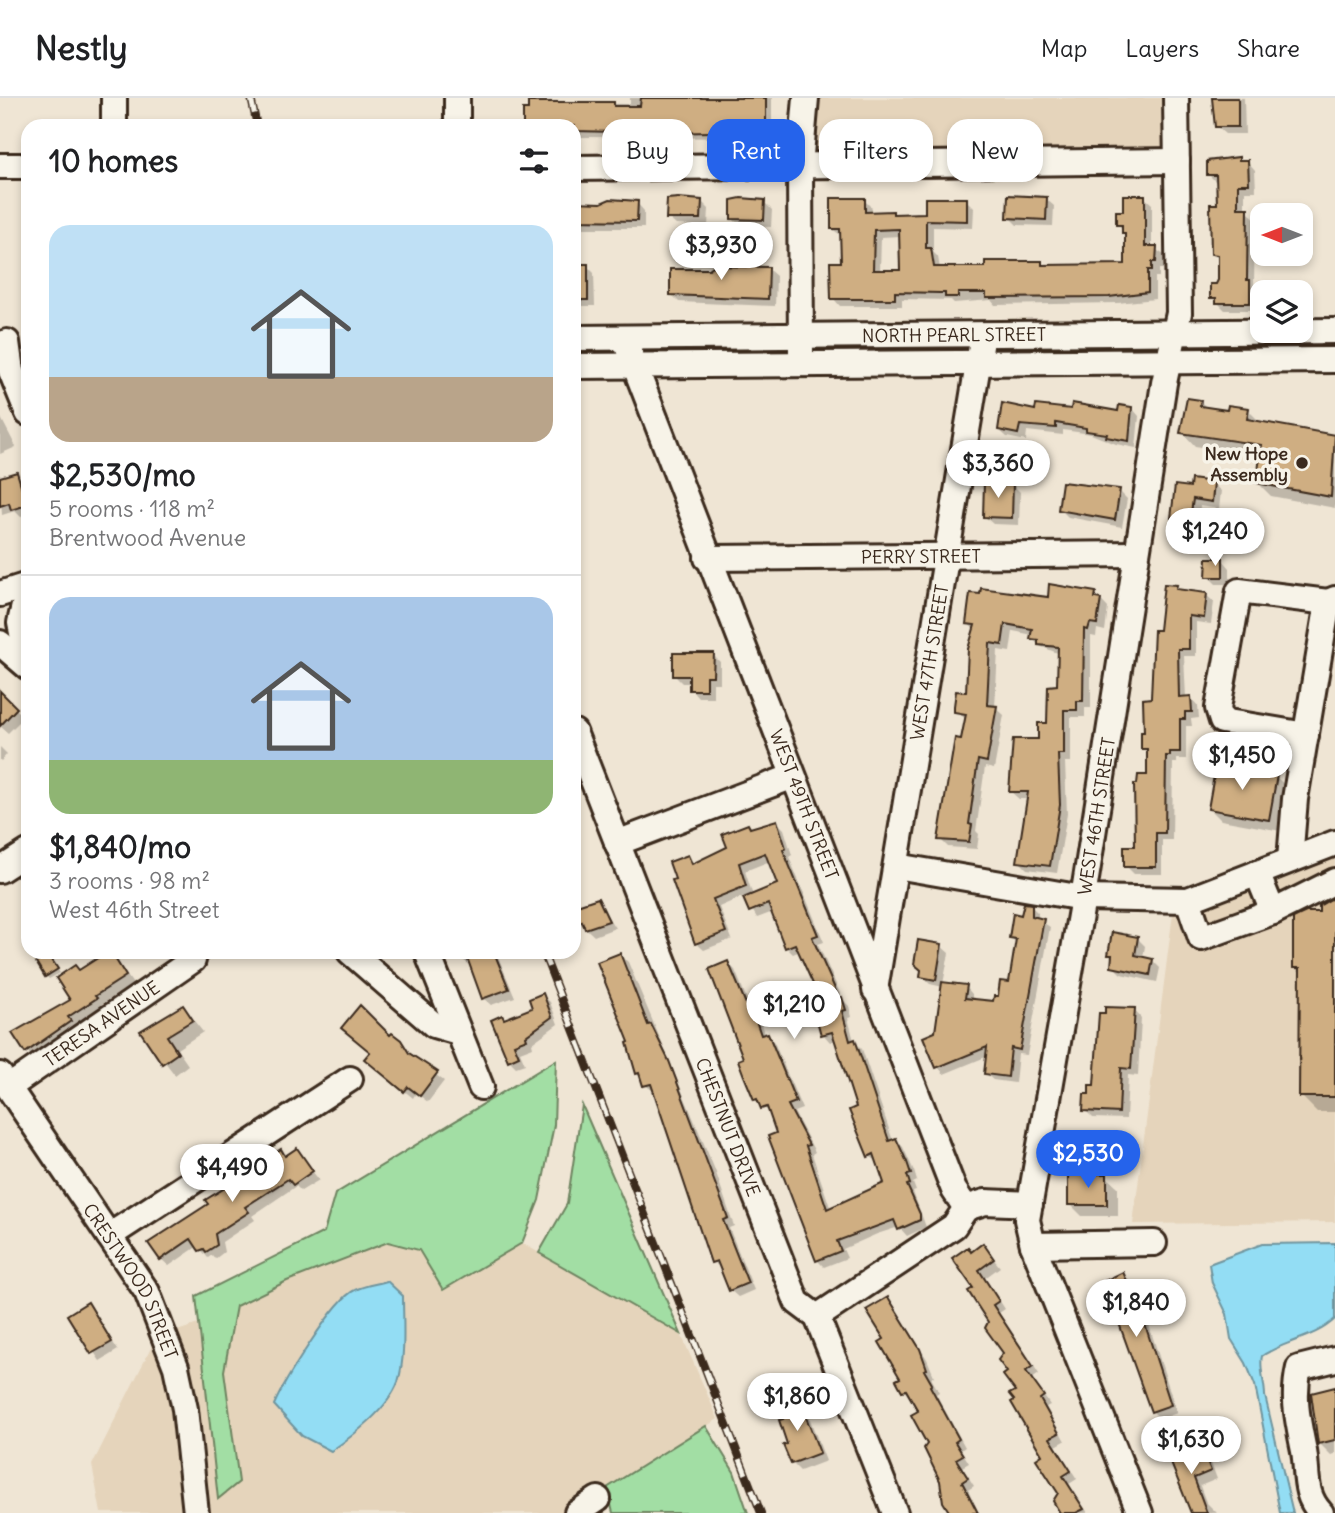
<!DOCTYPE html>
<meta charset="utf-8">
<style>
:root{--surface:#fff;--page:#f6f6f6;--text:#202124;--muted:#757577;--line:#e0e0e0;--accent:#2563eb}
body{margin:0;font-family:Delius,sans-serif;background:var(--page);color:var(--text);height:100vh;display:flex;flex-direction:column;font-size:26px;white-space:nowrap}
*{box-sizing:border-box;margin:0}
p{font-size:23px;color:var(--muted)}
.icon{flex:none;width:38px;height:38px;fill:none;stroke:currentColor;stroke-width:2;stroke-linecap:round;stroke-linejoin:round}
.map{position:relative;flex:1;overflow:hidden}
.details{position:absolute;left:21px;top:21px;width:560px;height:840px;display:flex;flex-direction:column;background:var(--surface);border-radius:21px;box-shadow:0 4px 10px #0003}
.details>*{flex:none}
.hud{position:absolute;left:602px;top:21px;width:626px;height:63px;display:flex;gap:14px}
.needle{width:46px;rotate:270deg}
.tools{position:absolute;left:1250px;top:105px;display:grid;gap:14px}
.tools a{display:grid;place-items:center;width:63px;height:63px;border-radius:14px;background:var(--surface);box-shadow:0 4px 10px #0003;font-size:35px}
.price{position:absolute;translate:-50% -60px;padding:0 16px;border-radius:24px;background:#fff;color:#222;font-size:23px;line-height:46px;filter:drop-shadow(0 2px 4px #0008)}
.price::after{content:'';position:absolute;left:50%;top:42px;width:21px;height:16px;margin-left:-10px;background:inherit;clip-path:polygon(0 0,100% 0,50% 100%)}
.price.on{background:var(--accent);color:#fff}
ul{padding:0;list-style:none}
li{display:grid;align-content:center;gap:14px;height:371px;padding:0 28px}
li+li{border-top:2px solid var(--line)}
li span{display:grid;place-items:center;height:217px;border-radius:21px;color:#555}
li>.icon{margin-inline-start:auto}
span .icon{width:126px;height:126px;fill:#fffc;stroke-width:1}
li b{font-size:30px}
h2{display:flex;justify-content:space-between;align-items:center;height:84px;padding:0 28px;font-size:30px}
.tag{padding:0 24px;border-radius:21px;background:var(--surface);box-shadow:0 4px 10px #0003;font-size:24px;line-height:63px}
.tag.on{background:var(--accent);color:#fff}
header{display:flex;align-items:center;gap:42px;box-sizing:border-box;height:98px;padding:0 35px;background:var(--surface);border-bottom:2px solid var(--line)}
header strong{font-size:33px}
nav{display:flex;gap:38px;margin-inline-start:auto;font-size:24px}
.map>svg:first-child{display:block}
</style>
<header>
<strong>Nestly</strong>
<nav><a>Map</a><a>Layers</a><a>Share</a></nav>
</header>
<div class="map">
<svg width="1335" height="1415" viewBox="0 0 1335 1415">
<rect width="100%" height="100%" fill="#efe5d4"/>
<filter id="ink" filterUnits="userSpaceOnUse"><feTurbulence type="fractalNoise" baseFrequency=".0143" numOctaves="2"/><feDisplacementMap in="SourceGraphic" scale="14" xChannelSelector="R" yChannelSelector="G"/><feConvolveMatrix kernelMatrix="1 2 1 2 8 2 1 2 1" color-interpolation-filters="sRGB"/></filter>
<g filter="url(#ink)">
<g fill="#e5d4bb">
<polygon points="815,0 1185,0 1186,54 809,58"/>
<polygon points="1335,756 1335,1124 1133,1126 1173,815 1202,810"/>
<polygon points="389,1144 419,1151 443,1192 522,1145 681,1236 718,1321 568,1415 101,1415 92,1367 156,1240 198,1226 218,1401 239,1383 224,1273 236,1207 287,1183"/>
</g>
<g fill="#a2dea4" stroke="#6e8461" stroke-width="2">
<polygon points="556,962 554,1027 539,1102 522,1145 443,1192 419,1152 388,1144 287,1183 236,1208 224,1273 239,1384 218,1401 196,1198 324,1134 335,1096"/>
<polygon points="582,1007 681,1236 539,1155 567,1106"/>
<polygon points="706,1328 734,1374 748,1415 613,1415 607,1390"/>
</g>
<g fill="#93ddf4" stroke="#70959e" stroke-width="2">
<path d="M 1335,1145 L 1335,1221 C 1314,1241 1286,1242 1262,1258 C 1259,1269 1265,1285 1265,1298 L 1293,1415 L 1280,1415 L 1255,1287 L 1246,1265 L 1231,1241 L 1227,1216 L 1212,1185 L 1209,1166 L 1262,1146 Z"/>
<path d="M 387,1183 L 403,1198 C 403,1224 406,1258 398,1284 C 389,1310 353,1338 331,1353 L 302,1338 L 274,1307 C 284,1284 334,1201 355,1192 C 365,1187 377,1186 387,1183 Z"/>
</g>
<g fill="#0003" fill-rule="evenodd">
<polygon points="630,0 772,0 772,40 574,39 574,28 525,28 530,5 630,6"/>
<polygon points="1213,0 1244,0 1245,36 1225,36 1217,29"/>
<polygon points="1241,64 1248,64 1255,72 1256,93 1245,93 1245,112 1255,120 1254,188 1257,191 1257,212 1225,212 1212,199 1220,182 1220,162 1213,156 1219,107 1216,84 1209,77"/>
<path d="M 1144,99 L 1152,106 L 1152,149 L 1164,157 L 1163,171 L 1159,171 L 1159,179 L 1155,179 L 1155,201 L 1118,205 L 995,207 L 991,202 L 954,205 L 951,202 L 902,201 L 902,208 L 840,208 L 833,200 L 843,166 L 842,138 L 832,131 L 864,102 L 872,110 L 872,116 L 892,115 L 895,118 L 927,117 L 966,102 L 974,110 L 973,130 L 933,129 L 933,154 L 938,159 L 940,171 L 986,171 L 1042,165 L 1046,169 L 1127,168 L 1127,137 L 1118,126 L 1124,115 ZM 901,138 L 902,174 L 880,174 L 881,139 Z"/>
<polygon points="1046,101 1054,108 1053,128 1017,127 1009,119"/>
<polygon points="701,103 709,111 708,128 676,127 668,120"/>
<polygon points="764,104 772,112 771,129 740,128 733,121"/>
<polygon points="574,105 637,105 644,113 644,130 580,130 580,134 574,134"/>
<polygon points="574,168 587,168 594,175 595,208 574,208"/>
<polygon points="768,171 776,178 775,208 679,204 671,196"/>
<polygon points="1201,304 1208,311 1228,314 1248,312 1261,325 1335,339 1335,410 1271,398 1258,385 1262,358 1195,348 1182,334"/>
<polygon points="1132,310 1139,318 1136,350 1116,346 1091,336 1063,332 1063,337 1027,333 1026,343 1007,339 999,332 1037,314 1120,315"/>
<polygon points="0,318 16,349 0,356"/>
<polygon points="16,376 24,384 28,396 28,416 21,419 15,413 2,417 0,382"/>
<polygon points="1012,386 1020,394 1019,427 993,426 985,419"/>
<polygon points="1213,386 1221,393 1219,411 1200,408 1197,429 1180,426 1173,419 1192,391"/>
<polygon points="1119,393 1127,401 1122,429 1068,419 1060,411"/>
<polygon points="1223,462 1230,470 1230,486 1216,486 1208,478"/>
<polygon points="1176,489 1181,494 1206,497 1214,504 1211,526 1196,524 1196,558 1184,558 1186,600 1191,600 1198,608 1199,620 1191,621 1192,628 1186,628 1186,661 1177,661 1177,665 1173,665 1172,742 1162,742 1162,776 1134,776 1126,768 1137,749 1149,679 1149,656 1143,650 1153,602 1160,534"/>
<polygon points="1095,496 1108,510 1105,533 1097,531 1096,539 1091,538 1091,610 1085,610 1085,619 1071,619 1071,664 1065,664 1067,716 1057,775 1027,771 1019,763 1029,701 1019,701 1011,694 1049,627 1058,588 1060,556 1040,548 1032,541 1033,537 1013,533 1010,554 998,552 995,609 1004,617 994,671 985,669 976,733 979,736 977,751 948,749 940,741 967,622 956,613 968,596 975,533 968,525 1049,501"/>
<polygon points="713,557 720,564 720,585 713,585 713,599 698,599 691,591 691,585 682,585 674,577"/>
<polygon points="0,595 24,619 8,635 0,628"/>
<polygon points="0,649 7,656 1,663 0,662"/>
<polygon points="1276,679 1288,690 1281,733 1221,722 1210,711"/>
<path d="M 777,724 L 784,731 L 792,757 L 789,759 L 824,844 L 818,846 L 843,902 L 849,908 L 852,919 L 848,920 L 854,943 L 862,951 L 893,1043 L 896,1042 L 903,1049 L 914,1073 L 917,1083 L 913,1085 L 916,1093 L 913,1094 L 926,1129 L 907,1138 L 899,1129 L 877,1136 L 843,1151 L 847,1160 L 824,1169 L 817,1162 L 771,1016 L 755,1001 L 728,865 L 735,872 L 749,906 L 757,914 L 765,938 L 774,944 L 802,1011 L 794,1014 L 815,1054 L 812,1056 L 831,1112 L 886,1086 L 879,1064 L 869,1058 L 836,942 L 830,944 L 823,936 L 824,907 L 800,853 L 793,856 L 786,849 L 773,814 L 757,820 L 744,798 L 719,809 L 732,841 L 704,852 L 696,845 L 688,759 L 695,766 L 729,750 L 751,732 ZM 770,763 L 779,787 L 753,798 L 745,773 Z"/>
<polygon points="574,732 579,745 574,747"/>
<polygon points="597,802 615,830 594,838 579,824 574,810"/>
<polygon points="1335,803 1335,1014 1317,1014 1301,998 1301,876 1295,870 1320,816"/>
<polygon points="1031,808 1038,815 1038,821 1050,829 1027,957 1018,956 1015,985 993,982 986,976 988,958 944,976 938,969 936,935 943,889 930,886 922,879 941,848 949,855 943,886 966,889 972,896 972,903 994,905 1010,886 1017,846 1011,839"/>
<polygon points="1137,840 1145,848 1143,860 1152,862 1160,870 1157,884 1121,876 1113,868 1110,856"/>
<polygon points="110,854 133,886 102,906 103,908 34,961 27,953 72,902 79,874"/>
<polygon points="460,854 496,854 515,899 491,907 483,900 472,869 463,862"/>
<polygon points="620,857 628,864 715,1072 734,1128 729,1130 754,1192 738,1199 730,1192 722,1171 713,1164 655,994 645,987 637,975"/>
<polygon points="51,861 60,875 49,881 46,878"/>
<polygon points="542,897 550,904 558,926 532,945 533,949 520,954 525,966 516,969 509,962 505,923 535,911"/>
<polygon points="183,909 203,934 177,951 188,967 175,977 142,934"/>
<polygon points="1134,912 1141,920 1138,978 1128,977 1126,1021 1093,1020 1085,1012 1090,998"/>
<polygon points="391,939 400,943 413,960 444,983 428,1004 416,995 413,1000 374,968"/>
<polygon points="297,1053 319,1082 301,1093 296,1088 252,1118 255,1122 222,1144 224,1154 215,1161 212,1157 208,1160 198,1148 169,1168 161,1161 273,1062 287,1060"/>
<polygon points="1106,1078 1118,1089 1118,1118 1082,1118 1070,1106"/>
<polygon points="983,1148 1000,1169 985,1180 1005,1211 999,1215 1039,1276 1032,1281 1050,1307 1046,1309 1065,1343 1056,1348 1077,1381 1069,1386 1088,1415 1062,1415 1060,1395 1017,1293 1005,1255 975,1190 972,1155"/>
<polygon points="1123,1176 1130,1184 1148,1224 1177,1315 1160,1321 1152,1313 1115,1210 1103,1199"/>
<polygon points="888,1201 927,1261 934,1278 931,1280 939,1294 936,1296 965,1349 961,1352 969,1365 962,1369 974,1388 968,1392 979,1415 951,1415 920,1314 904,1292 903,1281 887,1241"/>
<polygon points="87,1206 118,1252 100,1263 69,1217"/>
<polygon points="1335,1290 1335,1356 1331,1357 1319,1345"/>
<polygon points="799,1303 806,1311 826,1363 800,1373 792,1365 785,1322"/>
<polygon points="1200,1350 1208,1357 1217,1381 1200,1388 1206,1404 1217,1415 1192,1415 1172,1361"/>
</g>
<g fill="#cfae82" stroke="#3b2a1e" stroke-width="2" fill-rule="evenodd">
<polygon points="641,0 766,0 766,33 660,35 574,33 574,28 523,28 523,11 528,11 528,4 614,4 614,8 640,8"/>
<polygon points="1212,0 1238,0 1238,29 1215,29"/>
<polygon points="1239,59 1239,62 1248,62 1249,86 1238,86 1238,110 1248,110 1247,182 1250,182 1250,205 1216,205 1216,200 1210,200 1210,186 1216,186 1218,182 1218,157 1211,156 1210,106 1217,106 1216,77 1207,77 1207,63"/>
<polygon points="1008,97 1047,99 1046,122 1007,120"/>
<path d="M 1123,97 L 1145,97 L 1145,148 L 1157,148 L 1156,164 L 1152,164 L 1152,172 L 1148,172 L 1148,194 L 1109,199 L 986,200 L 986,195 L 958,195 L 958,199 L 945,199 L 945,195 L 940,195 L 895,194 L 895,201 L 831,201 L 830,164 L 841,164 L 840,131 L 831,131 L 831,100 L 865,100 L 865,114 L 893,113 L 893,116 L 925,115 L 925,100 L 967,100 L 967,123 L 926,122 L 926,150 L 931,150 L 934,169 L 985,169 L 985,163 L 1042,163 L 1042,167 L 1125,166 L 1125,135 L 1122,135 L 1122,127 L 1116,127 L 1116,113 L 1123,113 ZM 899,131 L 900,172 L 873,172 L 874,132 Z"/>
<polygon points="678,100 702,102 701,121 666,121 667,101"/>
<polygon points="741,100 765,102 764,122 731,121 731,102"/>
<polygon points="610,101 638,103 637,123 574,122 574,104 601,105"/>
<rect x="574" y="166" width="14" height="36"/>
<polygon points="713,168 769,169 768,201 670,197 670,171 709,171"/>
<polygon points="1187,300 1201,302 1200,308 1227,312 1228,307 1249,310 1247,321 1335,337 1331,399 1256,385 1262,347 1180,335"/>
<polygon points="1002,305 1035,312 1036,307 1071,311 1072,305 1118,313 1119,307 1132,309 1129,343 1106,339 1107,336 1086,333 1086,330 1056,325 1056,330 1020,327 1018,336 998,332"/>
<polygon points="17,374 27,407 11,412 9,405 0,408 0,379"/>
<polygon points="1191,381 1214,384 1212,404 1193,401 1190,422 1171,420 1175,387 1190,389"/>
<polygon points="984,384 1013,385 1012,420 983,419"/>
<polygon points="1062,384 1120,391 1115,422 1058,412"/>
<polygon points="1207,460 1223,460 1223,479 1206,479"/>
<polygon points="1049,486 1096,494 1095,500 1101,501 1097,526 1090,525 1088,532 1084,531 1083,603 1077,603 1077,612 1064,612 1064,656 1058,656 1060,707 1050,768 1017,764 1028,694 1009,694 1013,641 1038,641 1038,625 1047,625 1048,588 1057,587 1058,549 1038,547 1038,542 1030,541 1032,531 1005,526 1002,547 990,545 987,607 997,608 987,664 978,662 969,726 972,727 969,744 938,742 955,640 961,641 966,616 954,614 954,608 956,593 966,594 968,551 975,527 966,526 970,495 980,496 981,490 1048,499"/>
<polygon points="1164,486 1177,487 1176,491 1207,495 1204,520 1189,518 1189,551 1178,551 1179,599 1191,598 1192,614 1185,614 1185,621 1180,621 1180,654 1170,654 1170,658 1166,658 1165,735 1156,735 1156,769 1124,769 1124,748 1135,748 1134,686 1137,686 1138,677 1147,677 1147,651 1141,651 1141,634 1144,634 1143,601 1151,600 1154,532 1159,532"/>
<polygon points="673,555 714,555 713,578 706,578 706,592 689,592 689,578 673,578"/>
<polygon points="0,593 17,610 0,628"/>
<polygon points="1216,666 1277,677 1269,722 1208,711"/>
<polygon points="777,722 786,750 783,752 818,837 812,839 839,900 842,899 846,912 842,913 850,943 855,941 889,1043 896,1040 907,1064 911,1076 907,1077 910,1086 907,1087 920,1116 920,1122 898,1132 894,1122 837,1143 841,1153 816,1163 768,1038 776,1035 767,1009 761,1011 757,1001 754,1002 744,978 738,962 743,960 709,871 728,863 746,906 750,905 761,937 768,935 796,1004 788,1007 809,1047 806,1048 827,1111 884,1085 874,1056 868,1059 849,1012 856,1009 832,934 821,937 813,908 822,906 795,846 785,850 768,806 749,814 743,800 777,786 765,755 739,765 746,788 713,801 726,834 695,846 672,782 675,781 669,764 688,757 692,766 727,749 722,736 748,726 750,730"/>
<polygon points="598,800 609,823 585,831 582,823 578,825 574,808"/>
<polygon points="1331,801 1335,801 1335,999 1299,999 1300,870 1293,870 1293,820 1306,814 1319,814 1319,808"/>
<polygon points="1024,805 1032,806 1032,818 1044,821 1020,952 1011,950 1008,979 984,976 987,949 936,970 923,939 935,934 942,884 967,887 965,900 993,903 994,898 998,898 1000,883 1009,884 1016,841 1009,840 1013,815 1021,817"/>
<polygon points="1112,834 1138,839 1135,857 1153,861 1150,877 1111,869 1112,857 1108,857"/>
<polygon points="918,842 942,846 936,882 920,879 921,872 914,866"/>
<polygon points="107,854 111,854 126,878 95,898 97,900 68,919 71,923 25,955 12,935 70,902 56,880 75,867 79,872"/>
<polygon points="465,854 494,854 509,891 482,901"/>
<polygon points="620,855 648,927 651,926 669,963 728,1120 723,1122 748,1185 729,1193 717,1163 711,1165 651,986 643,988 639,975 636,976 627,945 629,944 597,864"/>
<polygon points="48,856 58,871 45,879 36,864"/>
<polygon points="543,895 552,919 526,938 527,941 514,946 519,958 508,963 491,922 502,917 504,921 532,910 529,901"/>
<polygon points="183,907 193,922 167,938 178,955 162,966 140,933"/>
<polygon points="360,907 390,937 392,935 401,942 409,955 438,974 420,998 408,989 404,994 364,961 370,954 341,930"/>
<polygon points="1105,909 1135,910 1131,971 1121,970 1119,1015 1083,1013 1084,996 1089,996 1089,987 1094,987 1099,915 1105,915"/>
<polygon points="297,1050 313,1073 293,1087 288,1081 245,1109 249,1114 215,1136 217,1147 206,1154 204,1151 199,1153 191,1141 160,1162 148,1145 208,1106 205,1102 271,1062 269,1059 281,1051 285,1058"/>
<rect x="1068" y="1076" width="39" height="31"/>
<polygon points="983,1145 994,1161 979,1172 999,1203 993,1207 1033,1268 1026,1273 1044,1298 1040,1301 1059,1335 1050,1340 1071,1373 1063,1378 1084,1411 1076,1415 1060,1415 1053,1403 1058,1395 1036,1361 1042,1357 1011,1304 1014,1302 1009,1296 1015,1293 1003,1277 1007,1274 998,1262 1003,1255 985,1230 988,1224 968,1193 973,1190 952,1160 968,1149 971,1154"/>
<polygon points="1123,1174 1141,1214 1171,1307 1151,1314 1111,1203 1107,1204 1105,1199 1102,1200 1096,1187"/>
<polygon points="888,1199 920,1251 927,1271 924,1272 932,1286 930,1288 959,1341 955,1344 963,1357 956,1361 968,1380 962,1384 978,1415 950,1415 943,1404 940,1383 924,1350 927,1346 911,1317 918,1313 906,1292 902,1293 896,1282 900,1280 879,1244 884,1241 866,1212"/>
<polygon points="88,1204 112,1244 91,1256 67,1217"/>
<polygon points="1335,1289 1335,1342 1318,1346 1311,1295"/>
<polygon points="799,1301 820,1355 791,1366 783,1347 787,1346 779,1322 783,1321 779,1308"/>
<polygon points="1201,1348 1211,1373 1194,1380 1207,1415 1191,1415 1169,1360"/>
</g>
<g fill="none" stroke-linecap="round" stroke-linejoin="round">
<g stroke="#3b2a1e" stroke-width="30">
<g id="minor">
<polyline points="114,0 114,28"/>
<polyline points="457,0 457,28"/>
<polyline points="0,68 28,68"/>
<polyline points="574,70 1177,63"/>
<path id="s1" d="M 574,240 L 1335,233"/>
<path id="s2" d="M 624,240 L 954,1092 L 966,1110 L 985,1104 L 1030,1106"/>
<polyline points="7,244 11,273 28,315"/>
<polyline points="801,255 800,68 806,0"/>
<polyline points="574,268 1335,262"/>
<path id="s3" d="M 707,460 L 1136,456"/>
<polyline points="28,490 20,525 28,565"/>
<polyline points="0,496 28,487"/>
<polyline points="0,545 28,569"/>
<path id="s4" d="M 574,634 L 797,1204 L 817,1219 L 895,1415"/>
<polyline points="1306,637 1222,623 1218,610 1239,493 1328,504"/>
<polyline points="617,745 791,679"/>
<polyline points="1290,762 1295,701 1328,504 1335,501"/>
<polyline points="896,768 1083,800 1188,802 1335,745"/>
<polyline points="0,772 28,754"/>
<polyline points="1257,775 1273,814 1335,783"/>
<polyline points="1188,802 1201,840 1273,814"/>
<polyline points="350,854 434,927 458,934"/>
<polyline points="427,854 481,989"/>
<path id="s5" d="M 875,892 L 981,248"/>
<path id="s6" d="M 0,977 L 147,1194 L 176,1269 L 185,1311 L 196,1415"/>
<path id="s7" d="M 9,989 L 193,862"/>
<polyline points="109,1138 350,981"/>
<polyline points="1033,1147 1154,1145"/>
<polyline points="817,1219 954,1128 966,1110"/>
<polyline points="577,1415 598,1401"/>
<path id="s8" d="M 1140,1415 L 1033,1147 L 1027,1122 L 1083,800 L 1164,285 L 1179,215 L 1176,0"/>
<path d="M 1321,1415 C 1303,1396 1308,1376 1304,1353 C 1298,1323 1292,1300 1299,1270 L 1335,1261"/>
</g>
</g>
<use href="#minor" stroke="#f7f3e8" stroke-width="24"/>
<g stroke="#3b2a1e" stroke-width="8">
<g id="rail">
<polyline points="251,0 257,28"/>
<polyline points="543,854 761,1415"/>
</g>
</g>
<use href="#rail" stroke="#f7f3e8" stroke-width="5" stroke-dasharray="16" stroke-linecap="butt"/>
</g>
</g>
<circle fill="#3b2a1e" stroke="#f7f3e8" stroke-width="2.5" cx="1302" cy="365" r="7"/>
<g text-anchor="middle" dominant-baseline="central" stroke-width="7" stroke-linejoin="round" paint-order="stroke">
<g font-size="18" fill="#3b2a1e" stroke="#f7f3e8">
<text stroke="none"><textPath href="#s1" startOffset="380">NORTH PEARL STREET</textPath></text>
<text stroke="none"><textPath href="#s3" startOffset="214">PERRY STREET</textPath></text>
<text stroke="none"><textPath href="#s5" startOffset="332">WEST 47TH STREET</textPath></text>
<text stroke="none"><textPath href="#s2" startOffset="500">WEST 49TH STREET</textPath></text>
<text stroke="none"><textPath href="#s8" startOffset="724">WEST 46TH STREET</textPath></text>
<text stroke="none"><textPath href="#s7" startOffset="112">TERESA AVENUE</textPath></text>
<text stroke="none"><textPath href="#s4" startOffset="424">CHESTNUT DRIVE</textPath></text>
<text stroke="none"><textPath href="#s6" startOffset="245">CRESTWOOD STREET</textPath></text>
</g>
<g font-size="18" font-weight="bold" fill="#3b2a1e" stroke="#f7f3e8" text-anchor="end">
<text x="1288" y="355">New Hope<tspan x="1288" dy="21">Assembly</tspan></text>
</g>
</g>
</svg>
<div class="tools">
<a><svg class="needle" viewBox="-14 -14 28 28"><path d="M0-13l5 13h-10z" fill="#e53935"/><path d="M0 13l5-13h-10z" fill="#757577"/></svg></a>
<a><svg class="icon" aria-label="layers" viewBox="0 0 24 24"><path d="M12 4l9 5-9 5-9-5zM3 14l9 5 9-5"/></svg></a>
</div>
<b class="price" style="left:721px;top:184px">$3,930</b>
<b class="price" style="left:998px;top:402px">$3,360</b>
<b class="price" style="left:1215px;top:470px">$1,240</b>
<b class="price" style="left:1242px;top:694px">$1,450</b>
<b class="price" style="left:794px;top:943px">$1,210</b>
<b class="price on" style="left:1088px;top:1092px">$2,530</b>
<b class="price" style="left:232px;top:1106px">$4,490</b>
<b class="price" style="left:1136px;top:1241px">$1,840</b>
<b class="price" style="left:797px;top:1335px">$1,860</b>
<b class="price" style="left:1191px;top:1378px">$1,630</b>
<div class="hud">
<a class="tag">Buy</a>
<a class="tag on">Rent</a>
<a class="tag">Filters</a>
<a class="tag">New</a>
</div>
<section class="details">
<h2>10 homes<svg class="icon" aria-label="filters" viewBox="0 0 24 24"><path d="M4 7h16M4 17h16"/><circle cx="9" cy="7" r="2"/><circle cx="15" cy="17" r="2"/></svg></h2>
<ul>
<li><span style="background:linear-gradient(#bfe0f5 70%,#b9a48a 0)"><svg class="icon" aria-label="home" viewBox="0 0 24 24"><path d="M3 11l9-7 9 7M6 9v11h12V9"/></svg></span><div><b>$2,530/mo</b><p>5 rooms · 118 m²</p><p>Brentwood Avenue</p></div></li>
<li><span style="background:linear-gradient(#a9c7e8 75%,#8fb573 0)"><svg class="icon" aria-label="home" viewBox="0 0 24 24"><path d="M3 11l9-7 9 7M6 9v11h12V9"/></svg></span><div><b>$1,840/mo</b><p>3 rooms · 98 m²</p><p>West 46th Street</p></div></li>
</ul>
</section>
</div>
